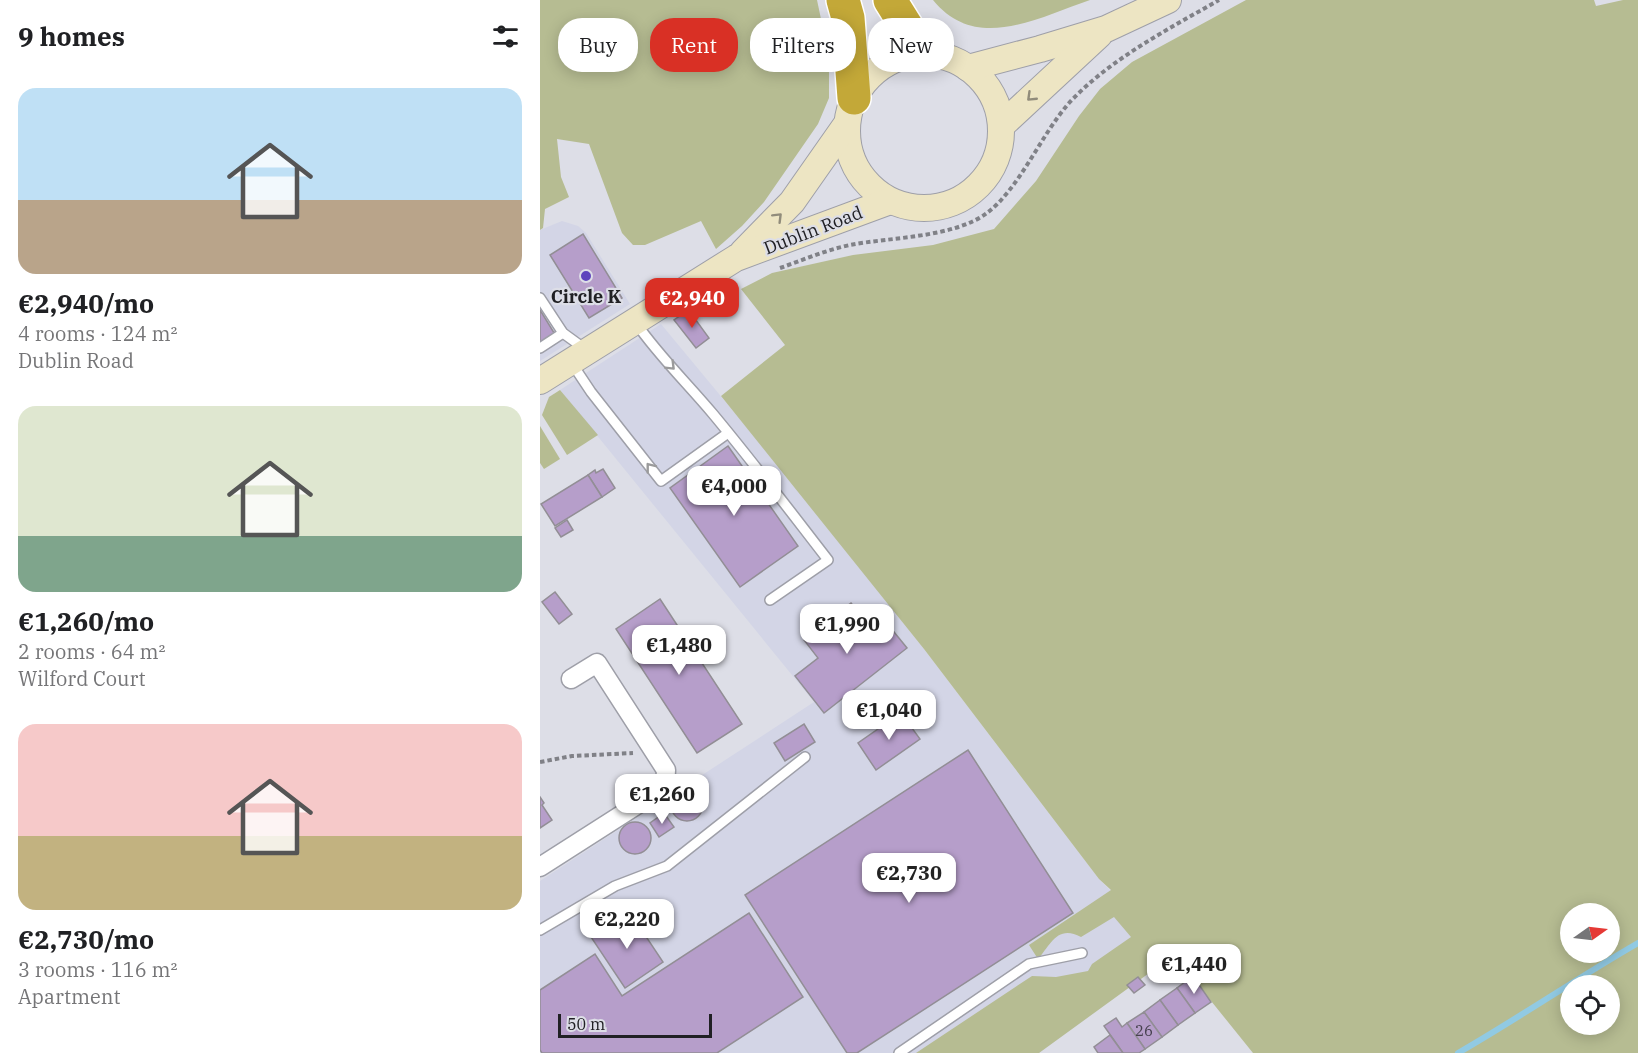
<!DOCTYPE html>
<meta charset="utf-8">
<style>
:root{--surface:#fff;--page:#f2f2f2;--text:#202124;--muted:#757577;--accent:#d93025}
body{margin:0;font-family:"IBM Plex Serif",serif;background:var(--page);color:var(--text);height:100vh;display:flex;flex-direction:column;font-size:22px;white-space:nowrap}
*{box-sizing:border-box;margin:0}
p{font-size:20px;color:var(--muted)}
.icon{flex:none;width:33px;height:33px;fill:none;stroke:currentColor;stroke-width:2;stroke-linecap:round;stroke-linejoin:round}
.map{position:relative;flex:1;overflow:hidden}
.side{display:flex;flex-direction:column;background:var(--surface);width:540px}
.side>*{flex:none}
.hud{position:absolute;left:18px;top:18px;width:570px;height:54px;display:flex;gap:12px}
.needle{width:39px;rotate:76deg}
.buttons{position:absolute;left:1020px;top:903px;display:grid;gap:12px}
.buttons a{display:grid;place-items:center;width:60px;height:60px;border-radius:50%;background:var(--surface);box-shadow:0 3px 15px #0003;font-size:30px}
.scale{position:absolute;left:18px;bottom:15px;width:154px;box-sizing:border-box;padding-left:6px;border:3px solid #202024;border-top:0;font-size:16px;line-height:21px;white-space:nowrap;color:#202024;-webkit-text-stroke:4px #dddee7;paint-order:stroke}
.price{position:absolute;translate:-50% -51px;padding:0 14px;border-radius:12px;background:#fff;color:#222;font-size:20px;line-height:39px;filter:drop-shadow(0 2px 3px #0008)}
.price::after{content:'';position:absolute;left:50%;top:36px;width:18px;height:14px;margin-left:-9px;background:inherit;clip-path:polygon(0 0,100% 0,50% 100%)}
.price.active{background:var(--accent);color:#fff}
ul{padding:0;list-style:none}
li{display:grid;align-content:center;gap:12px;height:318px;padding:0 18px}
li span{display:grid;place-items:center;height:186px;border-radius:18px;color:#555}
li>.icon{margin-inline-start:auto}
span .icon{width:108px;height:108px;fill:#fffc;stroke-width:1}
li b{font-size:26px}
h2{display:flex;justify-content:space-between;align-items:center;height:72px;padding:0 18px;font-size:26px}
.tag{padding:0 21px;border-radius:24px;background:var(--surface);box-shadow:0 3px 15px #0003;font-size:21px;line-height:54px}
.tag.active{background:var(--accent);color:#fff}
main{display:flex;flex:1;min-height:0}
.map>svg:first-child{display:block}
</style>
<main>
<section class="side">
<h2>9 homes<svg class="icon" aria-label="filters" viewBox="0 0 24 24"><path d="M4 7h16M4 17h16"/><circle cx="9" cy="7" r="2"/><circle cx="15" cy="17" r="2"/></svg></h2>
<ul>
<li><span style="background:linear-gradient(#bfe0f5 60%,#b9a48a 0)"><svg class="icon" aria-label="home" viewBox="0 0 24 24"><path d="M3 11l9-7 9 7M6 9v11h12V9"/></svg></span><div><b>€2,940/mo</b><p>4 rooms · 124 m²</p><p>Dublin Road</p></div></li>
<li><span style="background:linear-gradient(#dfe7d0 70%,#7fa58c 0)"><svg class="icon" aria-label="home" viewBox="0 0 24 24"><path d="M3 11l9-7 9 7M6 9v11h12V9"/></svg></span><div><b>€1,260/mo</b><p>2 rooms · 64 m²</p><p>Wilford Court</p></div></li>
<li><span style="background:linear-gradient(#f6c9c9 60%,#c2b280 0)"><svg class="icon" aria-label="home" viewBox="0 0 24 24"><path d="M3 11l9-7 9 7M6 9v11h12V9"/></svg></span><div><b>€2,730/mo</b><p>3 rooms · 116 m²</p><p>Apartment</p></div></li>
</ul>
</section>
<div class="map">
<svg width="1098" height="1053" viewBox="0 0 1098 1053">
<rect width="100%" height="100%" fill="#dddee7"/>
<g fill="#d3d5e6">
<polygon points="22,221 38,226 46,233 90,304 0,361 0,230"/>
<polygon points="121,324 238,465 384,649 559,879 634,954 499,1053 0,1053 0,881 274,702 20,390"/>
</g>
<g fill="#b6bc92" fill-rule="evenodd">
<polygon points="0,0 277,0 289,57 289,98 278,124 224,202 202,226 176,249 161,221 105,245 93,245 82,233 49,144 17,139 21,177 29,197 5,209 3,228 0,230"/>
<path d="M 393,0 L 550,0 C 497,18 436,53 393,0 Z"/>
<path d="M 706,0 L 1054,0 L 1056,6 L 1083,0 L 1098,0 L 1098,1053 L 713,1053 L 634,955 L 499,1053 L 376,1053 L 492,976 L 516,977 L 548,971 L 552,964 L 591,937 L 574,917 L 541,937 C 517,924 510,946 498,959 L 489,945 L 571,890 L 559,879 L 384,649 L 181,396 L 245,345 L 201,289 L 232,273 L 313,255 L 393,245 L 454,229 L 496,181 L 539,116 L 560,89 L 592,62 ZM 1030,914 L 1070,914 L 1070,952 L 1030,952 ZM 1030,986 L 1070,986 L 1070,1024 L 1030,1024 Z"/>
<polygon points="20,390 58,435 27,455 2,415 9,397"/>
<polygon points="0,426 20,459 4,469 0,463"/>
</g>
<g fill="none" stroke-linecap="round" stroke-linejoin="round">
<path stroke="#91cae3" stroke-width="6" d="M 918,1053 C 979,1018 1037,978 1098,943"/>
</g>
<g fill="#b69eca" stroke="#928e95" stroke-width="1.5">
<polygon points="43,234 82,298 49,318 10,255"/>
<polygon points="0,310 16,336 0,346"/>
<polygon points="150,312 169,338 156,348 134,320 144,313 145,315"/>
<polygon points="188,446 258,546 200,587 130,488"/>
<polygon points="63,469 75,488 62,497 48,475 55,470 56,473"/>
<polygon points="48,475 62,497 15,526 1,504"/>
<polygon points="27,520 33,530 21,537 15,528"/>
<polygon points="15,592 32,614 19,624 2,602"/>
<polygon points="120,599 202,724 157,753 76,629"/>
<polygon points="311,603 325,621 337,611 367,648 284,713 255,676 278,658 264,640"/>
<polygon points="361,713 380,739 336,770 318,743"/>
<polygon points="264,724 275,742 245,761 234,743"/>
<polygon points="428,750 533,913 317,1053 307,1053 205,895"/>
<circle cx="147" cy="805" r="16"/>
<polygon points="0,797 4,803 2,805 12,820 0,828"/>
<polygon points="124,813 134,827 119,837 110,823"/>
<circle cx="95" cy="838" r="16"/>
<polygon points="89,911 123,962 85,988 51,937"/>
<polygon points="209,913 263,997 177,1053 2,1053 0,1050 0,990 55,954 82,996"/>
<polygon points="653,976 671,1002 655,1013 637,988"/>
<polygon points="598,977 605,985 594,993 587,985"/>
<polygon points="637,988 655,1013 638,1025 620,1000"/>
<polygon points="620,1000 638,1025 622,1037 604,1012"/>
<polygon points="604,1012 622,1037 605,1049 587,1023"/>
<polygon points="576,1018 582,1027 587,1023 605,1049 599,1053 583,1053 564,1026"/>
<polygon points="570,1035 583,1053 558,1053 554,1047"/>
</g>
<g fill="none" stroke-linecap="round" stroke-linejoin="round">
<g stroke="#9e9fa8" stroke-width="12">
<g id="service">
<polyline points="0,298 23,333 45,349"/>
<path d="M 96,323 C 118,355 148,384 173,414 C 213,462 250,511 288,560 L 230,600"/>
<polyline points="0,348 23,333"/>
<polyline points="31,362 51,392 121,481 188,433"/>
<polyline points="0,930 75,886 127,866 265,757"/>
<polyline points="359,1053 489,964 542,953"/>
</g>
</g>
<g stroke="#9e9fa8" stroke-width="21">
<polyline id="minor" points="0,867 125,787 126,770 57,663 31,679"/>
</g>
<g stroke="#9e9fa8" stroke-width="28">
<g id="secondary">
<circle cx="384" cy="131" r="77"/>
<polyline points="428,68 500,49 566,29 628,0"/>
<polyline points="461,126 559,35"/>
<polyline points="203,252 252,202 306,125"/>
<polyline points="0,381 196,258 350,201"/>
</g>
</g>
<g stroke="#fff" stroke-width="36">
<g id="motorway">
<polyline points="303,0 308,18 314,98"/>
<polyline points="350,0 383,53"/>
</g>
</g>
<g stroke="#808187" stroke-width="4" stroke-dasharray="4.5 3" stroke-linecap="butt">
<path d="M 240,268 C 263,260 286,250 310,245 C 351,237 413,238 447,213 C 479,189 501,135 529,103 C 570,59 627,30 679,0"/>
<polyline points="0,762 32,756 93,753"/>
</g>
<use href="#service" stroke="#fff" stroke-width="9"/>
<use href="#minor" stroke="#fff" stroke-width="18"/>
<use href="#secondary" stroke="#ede5c3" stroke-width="26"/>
<use href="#motorway" stroke="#c3a838" stroke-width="33"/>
</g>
<defs><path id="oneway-chevron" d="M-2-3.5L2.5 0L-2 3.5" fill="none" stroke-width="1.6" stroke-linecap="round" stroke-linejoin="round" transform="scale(1.5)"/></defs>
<g stroke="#918c7b">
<use href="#oneway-chevron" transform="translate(491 97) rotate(136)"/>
<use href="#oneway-chevron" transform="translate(238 217) rotate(-45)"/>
</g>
<g stroke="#9b9b9c">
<use href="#oneway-chevron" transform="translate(131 366) rotate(45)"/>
<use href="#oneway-chevron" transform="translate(110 467) rotate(-128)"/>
</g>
<circle fill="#5e44bd" stroke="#dddee7" stroke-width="2" cx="46" cy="276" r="6"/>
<g text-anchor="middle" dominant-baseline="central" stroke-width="4.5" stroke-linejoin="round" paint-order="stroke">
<g font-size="15" fill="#46404e">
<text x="604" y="1030">26</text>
</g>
<g font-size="18" fill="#202024" stroke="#dddee7">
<text transform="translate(273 230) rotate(-21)">Dublin Road</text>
</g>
<g font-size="18" font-weight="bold" fill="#202024" stroke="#dddee7">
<text x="46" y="296">Circle K</text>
</g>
</g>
</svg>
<div class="buttons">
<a><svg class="needle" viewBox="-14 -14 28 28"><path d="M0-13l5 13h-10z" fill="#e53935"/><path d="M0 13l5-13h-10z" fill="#757577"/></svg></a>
<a><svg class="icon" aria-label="locate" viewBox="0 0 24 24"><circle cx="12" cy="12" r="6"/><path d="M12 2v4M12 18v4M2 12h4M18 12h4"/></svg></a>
</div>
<div class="scale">50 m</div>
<b class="price active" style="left:152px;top:329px">€2,940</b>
<b class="price" style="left:194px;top:517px">€4,000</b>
<b class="price" style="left:307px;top:655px">€1,990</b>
<b class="price" style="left:139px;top:676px">€1,480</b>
<b class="price" style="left:349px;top:741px">€1,040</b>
<b class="price" style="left:122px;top:825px">€1,260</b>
<b class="price" style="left:369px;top:904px">€2,730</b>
<b class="price" style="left:87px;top:950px">€2,220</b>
<b class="price" style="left:654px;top:995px">€1,440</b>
<div class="hud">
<a class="tag">Buy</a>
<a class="tag active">Rent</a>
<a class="tag">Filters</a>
<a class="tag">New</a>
</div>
</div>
</main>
